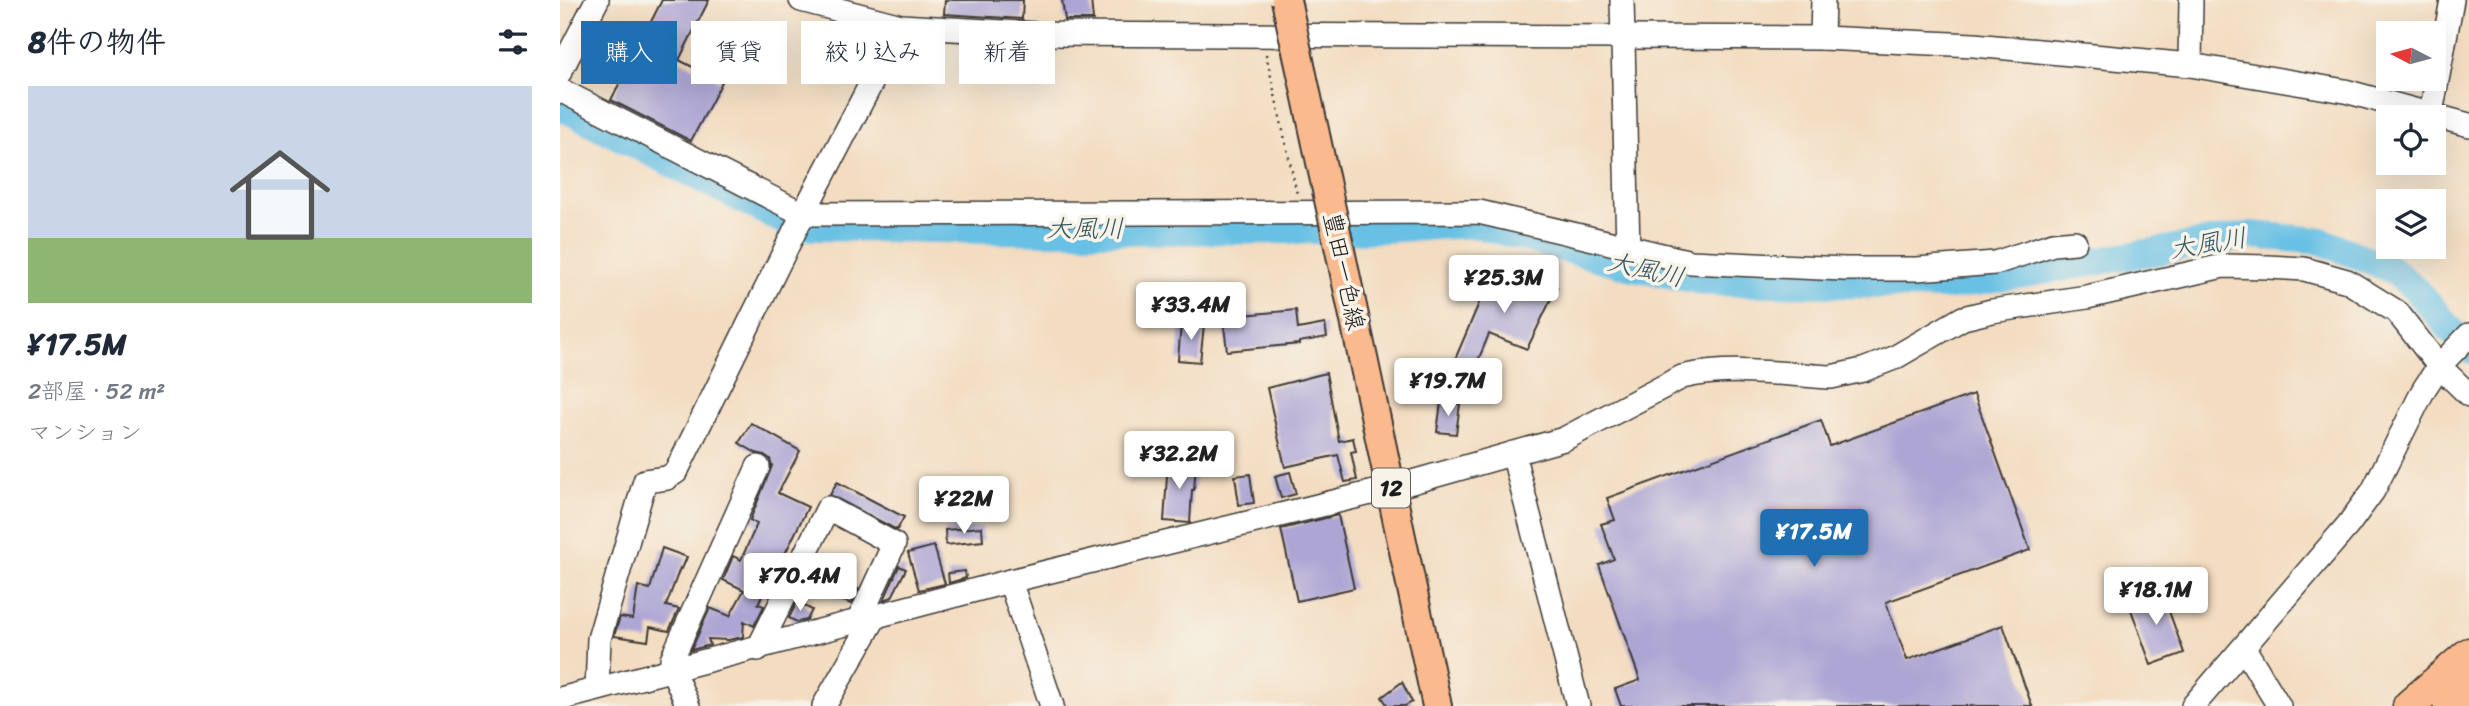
<!DOCTYPE html>
<html lang="ja">
<meta charset="utf-8">
<style>
:root{--surface:#fff;--page:#f2f2f3;--text:#1f2937;--muted:#747a83;--line:#e0e1e3;--accent:#1f6fb2}
body{margin:0;font-family:Sriracha,"Klee One",sans-serif;background:var(--page);color:var(--text);height:100vh;display:flex;flex-direction:column;font-size:26px;white-space:nowrap}
*{box-sizing:border-box;margin:0}
p{font-size:23px;color:var(--muted)}
.icon{flex:none;width:38px;height:38px;fill:none;stroke:currentColor;stroke-width:2;stroke-linecap:round;stroke-linejoin:round}
.map{position:relative;flex:1;overflow:hidden}
.drawer{display:flex;flex-direction:column;background:var(--surface);width:560px}
.drawer>*{flex:none}
.guide{position:absolute;left:21px;top:21px;width:665px;height:63px;display:flex;gap:14px}
.needle{width:46px;rotate:276deg}
.tools{position:absolute;left:1816px;top:21px;display:grid;gap:14px}
.tools a{display:grid;place-items:center;width:70px;height:70px;border-radius:0px;background:var(--surface);box-shadow:0 7px 28px #0002;font-size:35px}
.price{position:absolute;translate:-50% -60px;padding:0 16px;border-radius:7px;background:#fff;color:#222;font-size:23px;line-height:46px;filter:drop-shadow(0 2px 4px #0008)}
.price::after{content:'';position:absolute;left:50%;top:42px;width:21px;height:16px;margin-left:-10px;background:inherit;clip-path:polygon(0 0,100% 0,50% 100%)}
.price.active{background:var(--accent);color:#fff}
ul{padding:0;list-style:none}
li{display:grid;align-content:center;gap:14px;height:371px;padding:0 28px}
li+li{border-top:2px solid var(--line)}
li span{display:grid;place-items:center;height:217px;border-radius:0px;color:#555}
li>.icon{margin-inline-start:auto}
span .icon{width:126px;height:126px;fill:#fffc;stroke-width:1}
li b{font-size:30px}
h2{display:flex;justify-content:space-between;align-items:center;height:84px;padding:0 28px;font-size:30px}
.tag{padding:0 24px;border-radius:0px;background:var(--surface);box-shadow:0 7px 28px #0002;font-size:24px;line-height:63px}
.tag.active{background:var(--accent);color:#fff}
main{display:flex;flex:1;min-height:0}
.map>svg:first-child{display:block}
</style>
<main>
<section class="drawer">
<h2>8件の物件<svg class="icon" aria-label="filters" viewBox="0 0 24 24"><path d="M4 7h16M4 17h16"/><circle cx="9" cy="7" r="2"/><circle cx="15" cy="17" r="2"/></svg></h2>
<ul>
<li><span style="background:linear-gradient(#c9d6e8 70%,#8fb573 0)"><svg class="icon" aria-label="home" viewBox="0 0 24 24"><path d="M3 11l9-7 9 7M6 9v11h12V9"/></svg></span><div><b>¥17.5M</b><p>2部屋 · 52 m²</p><p>マンション</p></div></li>
</ul>
</section>
<div class="map">
<svg width="1909" height="706" viewBox="0 0 1909 706">
<rect width="100%" height="100%" fill="#f7f3e8"/>
<filter id="ink" filterUnits="userSpaceOnUse"><feTurbulence type="fractalNoise" baseFrequency=".0143" numOctaves="2"/><feDisplacementMap in="SourceGraphic" scale="14" xChannelSelector="R" yChannelSelector="G"/><feConvolveMatrix kernelMatrix="1 2 1 2 8 2 1 2 1" color-interpolation-filters="sRGB"/></filter>
<filter id="wash" filterUnits="userSpaceOnUse"><feTurbulence type="fractalNoise" baseFrequency=".00686" numOctaves="4" result="noise"/><feDisplacementMap in="SourceGraphic" scale="28" xChannelSelector="R" yChannelSelector="G"/><feGaussianBlur stdDeviation="1.57" result="paint"/><feColorMatrix in="noise" values="0 0 0 0 0 0 0 0 0 0 0 0 0 0 0 0 0 1.4 0 .05"/><feComposite in="paint" operator="in"/></filter>
<g filter="url(#wash)">
<rect width="100%" height="100%" fill="#f3dcc0"/>
<g fill="none" stroke-linecap="round" stroke-linejoin="round">
<polyline stroke="#67c0e4" stroke-width="28" points="0,106 222,220 251,227 494,231 803,230 914,224 1069,266 1147,282 1393,286 1692,235 1761,241 1831,269 1853,287 1909,350"/>
</g>
<g id="blocks">
<g fill="#ada6d4">
<polygon points="102,0 149,0 119,60 162,82 131,141 51,100"/>
<polygon points="385,0 463,0 462,19 384,14"/>
<polygon points="502,0 531,0 533,20 505,20"/>
<polygon points="937,261 997,287 967,349 929,334 910,380 890,371"/>
<polygon points="736,310 738,329 765,324 767,337 739,342 739,344 667,351 663,317"/>
<polygon points="621,323 644,325 640,362 618,360"/>
<polygon points="766,373 779,441 793,438 796,451 791,452 797,480 785,482 778,455 725,467 707,388"/>
<polygon points="1414,394 1470,550 1326,602 1347,660 1443,625 1472,706 1061,706 1055,689 1080,680 1039,565 1054,559 1041,524 1055,520 1047,498 1261,420 1270,446"/>
<polygon points="881,402 900,404 896,434 877,432"/>
<polygon points="191,423 240,451 218,493 248,507 221,562 217,561 198,604 204,606 194,626 184,621 183,637 168,640 148,639 150,645 131,650 150,608 170,616 184,590 163,580 173,556 181,560 197,524 190,520 212,466 210,459 204,455 196,453 179,443"/>
<polygon points="608,461 636,463 634,490 632,490 630,523 604,521"/>
<polygon points="730,472 736,494 721,498 715,476"/>
<polygon points="690,474 694,503 679,505 675,476"/>
<polygon points="277,482 344,517 337,530 270,495"/>
<polygon points="778,515 794,588 737,601 721,529"/>
<polygon points="422,527 423,541 386,545 385,530"/>
<polygon points="374,546 385,584 359,590 348,553"/>
<polygon points="102,548 127,557 122,569 120,568 106,606 119,609 109,631 90,627 88,641 54,636 60,617 73,619 78,586 90,589"/>
<polygon points="339,566 346,569 332,597 324,600"/>
<polygon points="405,571 406,578 389,583 388,573"/>
<polygon points="277,580 298,589 291,604 270,595"/>
<polygon points="1601,589 1624,653 1591,665 1568,601"/>
<polygon points="237,602 252,610 247,620 237,622 229,618"/>
<polygon points="842,682 852,702 845,706 828,706 822,697"/>
</g>
</g>
</g>
<g filter="url(#ink)">
<use href="#blocks" fill-opacity="0" stroke="#3c3935" stroke-width="2"/>
<g fill="none" stroke-linecap="round" stroke-linejoin="round">
<g stroke="#3c3935" stroke-width="26">
<g id="minor">
<polyline points="241,0 341,26 477,34 1262,38 1414,45 1630,65 1785,91 1909,125"/>
<polyline points="1062,0 1068,249"/>
<polyline points="1262,38 1263,0"/>
<polyline points="1630,65 1631,0"/>
<polyline points="0,72 37,0"/>
<polyline points="0,90 243,214 919,212 1131,262 1284,269 1357,269 1435,263 1493,244 1515,242"/>
<polyline points="1871,113 1892,0"/>
<polyline points="953,453 1018,706"/>
<polyline points="450,581 492,706"/>
<polyline points="1684,648 1719,706"/>
<polyline points="198,649 268,508 334,544 298,622"/>
<polyline points="37,689 39,639 85,481 107,478 116,472 243,214 341,26"/>
<path d="M 0,699 L 450,581 L 831,488 L 1004,439 L 1122,377 C 1170,366 1221,374 1271,377 L 1303,370 L 1334,358 L 1403,318 L 1432,311 L 1527,297 L 1663,266 L 1708,267 L 1744,269 L 1787,281 L 1837,312 L 1879,366 L 1909,395"/>
<polyline points="128,706 112,669 112,659 198,467"/>
<polyline points="264,706 315,617"/>
<polyline points="1633,706 1788,525 1813,491 1864,389 1879,366 1909,335"/>
</g>
</g>
<g stroke="#3c3935" stroke-width="32">
<polyline id="major" points="784,269 877,706"/>
</g>
<g stroke="#3c3935" stroke-width="35">
<g id="highway">
<polyline points="1849,706 1909,654"/>
<polyline points="1890,706 1909,690"/>
</g>
</g>
<polyline stroke="#3c3935" stroke-width="2.5" stroke-dasharray="2 5" stroke-linecap="butt" points="706,54 737,194"/>
<use href="#minor" stroke="#fff" stroke-width="23"/>
<use href="#major" stroke="#fbba8d" stroke-width="28"/>
<use href="#highway" stroke="#fbba8d" stroke-width="32"/>
<g stroke="#3c3935" stroke-width="32" stroke-linecap="butt">
<polyline id="major-bridge" points="726,0 784,269"/>
</g>
<use href="#major-bridge" stroke="#fbba8d" stroke-width="28"/>
</g>
</g>
<g text-anchor="middle" dominant-baseline="central" stroke-width="7" stroke-linejoin="round" paint-order="stroke">
<rect fill="#f7f3e8" stroke="#5e5c59" stroke-width="2" x="812" y="468.5" width="38" height="39" rx="5"/>
<g font-size="23" font-weight="bold" fill="#1c1c1c">
<text x="831" y="488">12</text>
</g>
<g font-size="24" fill="#1c1c1c" stroke="#f7f3e8">
<text transform="translate(784 271) rotate(78)">豊田一色線</text>
</g>
<g font-size="26" font-style="italic" fill="#365562" stroke="#f7f3e8">
<text x="525" y="228">大風川</text>
<text transform="translate(1648 243) rotate(-9)">大風川</text>
<text transform="translate(1086 269) rotate(13)">大風川</text>
</g>
</g>
</svg>
<div class="tools">
<a><svg class="needle" viewBox="-14 -14 28 28"><path d="M0-13l5 13h-10z" fill="#e53935"/><path d="M0 13l5-13h-10z" fill="#747a83"/></svg></a>
<a><svg class="icon" aria-label="locate" viewBox="0 0 24 24"><circle cx="12" cy="12" r="6"/><path d="M12 2v4M12 18v4M2 12h4M18 12h4"/></svg></a>
<a><svg class="icon" aria-label="layers" viewBox="0 0 24 24"><path d="M12 4l9 5-9 5-9-5zM3 14l9 5 9-5"/></svg></a>
</div>
<b class="price" style="left:944px;top:315px">¥25.3M</b>
<b class="price" style="left:631px;top:342px">¥33.4M</b>
<b class="price" style="left:888px;top:418px">¥19.7M</b>
<b class="price" style="left:619px;top:491px">¥32.2M</b>
<b class="price" style="left:404px;top:536px">¥22M</b>
<b class="price active" style="left:1254px;top:569px">¥17.5M</b>
<b class="price" style="left:240px;top:613px">¥70.4M</b>
<b class="price" style="left:1596px;top:627px">¥18.1M</b>
<div class="guide">
<a class="tag active">購入</a>
<a class="tag">賃貸</a>
<a class="tag">絞り込み</a>
<a class="tag">新着</a>
</div>
</div>
</main>
